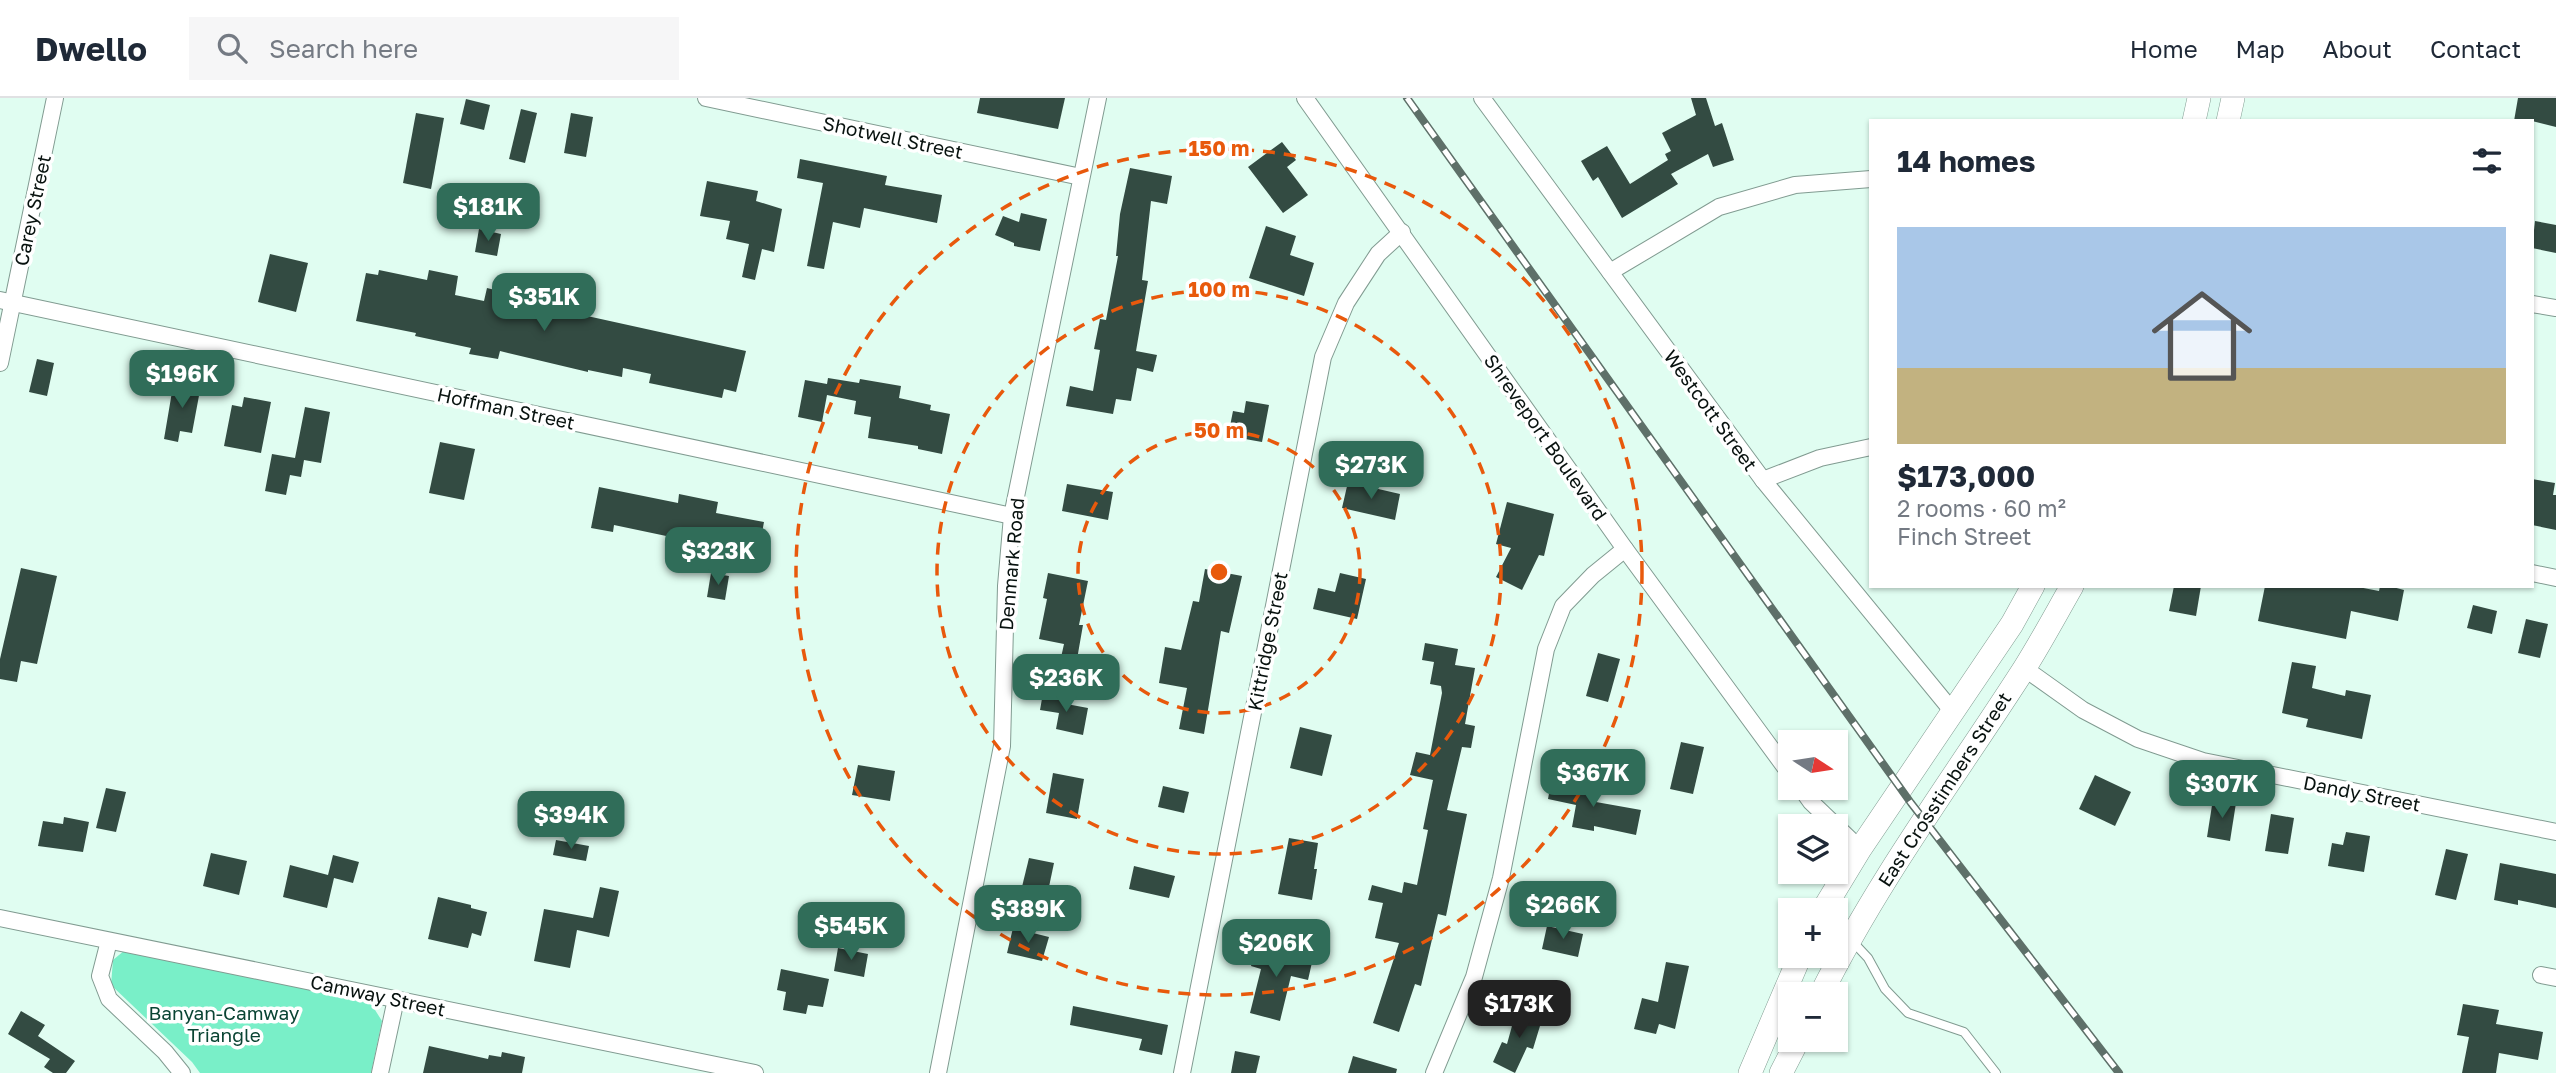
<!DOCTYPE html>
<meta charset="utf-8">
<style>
:root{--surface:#fff;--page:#f6f6f7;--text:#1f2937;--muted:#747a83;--line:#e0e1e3;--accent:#306d59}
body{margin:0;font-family:"Golos Text",sans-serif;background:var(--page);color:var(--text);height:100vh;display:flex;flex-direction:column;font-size:26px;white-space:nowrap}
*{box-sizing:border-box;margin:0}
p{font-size:23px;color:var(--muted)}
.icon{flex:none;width:38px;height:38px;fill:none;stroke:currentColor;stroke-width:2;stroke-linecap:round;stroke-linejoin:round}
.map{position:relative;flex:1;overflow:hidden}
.sheet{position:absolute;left:1869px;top:21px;width:665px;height:469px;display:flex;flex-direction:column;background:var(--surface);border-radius:0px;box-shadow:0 2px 5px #0004}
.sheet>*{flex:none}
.needle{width:46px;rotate:102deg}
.tools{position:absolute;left:1778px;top:632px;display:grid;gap:14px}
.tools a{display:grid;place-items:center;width:70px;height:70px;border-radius:0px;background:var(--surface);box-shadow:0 2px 5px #0004;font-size:35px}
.price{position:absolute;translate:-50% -60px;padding:0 16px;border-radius:14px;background:var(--accent);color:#fff;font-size:23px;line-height:46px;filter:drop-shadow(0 2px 4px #0008)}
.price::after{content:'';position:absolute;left:50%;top:42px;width:21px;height:16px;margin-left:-10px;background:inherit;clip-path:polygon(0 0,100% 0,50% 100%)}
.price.current{background:#222;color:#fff}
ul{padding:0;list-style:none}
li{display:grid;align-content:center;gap:14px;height:371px;padding:0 28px}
li span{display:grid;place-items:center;height:217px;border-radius:0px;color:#555}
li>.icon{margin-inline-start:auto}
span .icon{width:126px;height:126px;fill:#fffc;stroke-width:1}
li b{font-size:30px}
h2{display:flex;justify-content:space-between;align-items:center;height:84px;padding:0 28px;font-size:30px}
header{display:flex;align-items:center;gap:42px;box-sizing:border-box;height:98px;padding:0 35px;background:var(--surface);border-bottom:2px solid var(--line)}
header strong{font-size:33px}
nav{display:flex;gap:38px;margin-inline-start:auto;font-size:24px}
.search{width:490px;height:63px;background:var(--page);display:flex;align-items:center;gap:18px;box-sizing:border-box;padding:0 24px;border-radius:0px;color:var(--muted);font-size:26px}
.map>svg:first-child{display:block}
</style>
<header>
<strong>Dwello</strong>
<div class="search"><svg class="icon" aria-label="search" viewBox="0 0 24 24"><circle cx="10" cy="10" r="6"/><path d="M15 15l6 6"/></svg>Search here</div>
<nav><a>Home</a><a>Map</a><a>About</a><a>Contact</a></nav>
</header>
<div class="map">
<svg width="2556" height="975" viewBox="0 0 2556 975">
<rect width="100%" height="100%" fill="#e0fdf1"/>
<polygon fill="#79efc8" points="125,852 370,904 382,923 371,975 200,975 192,964 111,887 113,862"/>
<g fill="#334b42">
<polygon points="980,0 1065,0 1058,31 977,15"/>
<polygon points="1691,0 1706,0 1715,28 1722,25 1734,62 1713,69 1708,56 1671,76 1678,86 1622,120 1598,79 1593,83 1581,63 1607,48 1630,86 1668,62 1665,56 1671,53 1662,35 1696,17"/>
<polygon points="2518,0 2556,0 2556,29 2532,23 2514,23"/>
<polygon points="466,1 490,7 484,32 460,26"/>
<polygon points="521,11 537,15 525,65 509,61"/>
<polygon points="416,15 444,20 431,91 403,85"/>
<polygon points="571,15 593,19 586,59 564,55"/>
<polygon points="1282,44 1296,62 1287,69 1308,97 1283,115 1248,69"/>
<polygon points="800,61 887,78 885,87 942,97 937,125 864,110 860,130 833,124 824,171 807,168 823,85 797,80"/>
<polygon points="1130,70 1172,78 1167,106 1151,103 1142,182 1148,183 1136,253 1157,257 1153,274 1137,270 1131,303 1116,301 1113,316 1066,308 1070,288 1093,293 1100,252 1094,251 1100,221 1106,222 1118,158 1116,158 1120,116"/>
<polygon points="707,83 758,93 756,103 782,111 774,154 762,151 755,182 742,179 749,146 726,141 730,123 700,118"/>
<polygon points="1021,115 1047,121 1040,153 1014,148 1014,145 995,137 1003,118 1019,124"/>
<polygon points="2535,123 2556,127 2556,155 2532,150"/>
<polygon points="1266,128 1296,138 1290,157 1314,165 1304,198 1249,180"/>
<polygon points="479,131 501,136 497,158 475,154"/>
<polygon points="270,156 308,165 296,214 258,204"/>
<polygon points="379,172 427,182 429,172 458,178 455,197 484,203 487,190 495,192 497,183 513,186 510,201 746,253 736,294 724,291 722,300 649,285 651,276 623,270 622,279 588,272 588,274 500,253 498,261 469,256 471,250 415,238 416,235 356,223 366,175 378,177"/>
<polygon points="37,261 54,265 47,298 29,294"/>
<polygon points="828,280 859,285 860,281 901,288 899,300 931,307 930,312 950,316 942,356 918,351 918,348 868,340 871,319 854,316 856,303 827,297 822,324 798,319 805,282 827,286"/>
<polygon points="174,282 201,287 192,335 180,333 178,344 164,341"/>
<polygon points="244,299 271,304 261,355 224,348 232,307 242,309"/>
<polygon points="1246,303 1269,307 1262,344 1228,338 1233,313 1244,315"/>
<polygon points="305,309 330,314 321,365 304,362 301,379 290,377 286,397 265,393 272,356 295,360"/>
<polygon points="440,344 475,351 464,402 429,395"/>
<polygon points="2532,381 2555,385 2553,397 2556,397 2556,432 2532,427"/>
<polygon points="1348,384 1400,396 1395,422 1342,410"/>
<polygon points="1067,386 1113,394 1108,422 1062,413"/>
<polygon points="599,389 678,405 679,396 718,404 716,415 764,424 755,472 726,466 729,448 698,442 696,457 669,451 671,439 614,427 613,434 591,430"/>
<polygon points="1507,404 1554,416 1544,458 1539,457 1522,492 1496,479 1511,450 1496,446"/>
<polygon points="21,470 57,478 37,566 21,563 17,584 0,581 0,561"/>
<polygon points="1205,471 1242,478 1229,535 1221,533 1204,636 1179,631 1187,590 1159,585 1165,549 1181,552 1193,503 1199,504"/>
<polygon points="711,475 729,478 725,502 707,499"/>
<polygon points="1048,475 1088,483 1079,527 1083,527 1076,567 1060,564 1064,546 1039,541 1047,501 1043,500"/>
<polygon points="1340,475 1366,481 1357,521 1313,511 1318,490 1335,494"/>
<polygon points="2174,488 2201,488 2196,518 2169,513"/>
<polygon points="2265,488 2353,488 2379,493 2380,488 2389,488 2404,492 2398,523 2351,513 2346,541 2258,523"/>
<polygon points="2473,507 2497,513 2492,536 2467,530"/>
<polygon points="2526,521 2548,526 2540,560 2518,555"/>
<polygon points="1425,545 1458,551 1455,567 1475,570 1465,626 1475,628 1471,650 1462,649 1447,712 1467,716 1446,818 1438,816 1421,888 1415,886 1399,934 1373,925 1399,845 1375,840 1383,805 1368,802 1372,787 1402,795 1404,784 1417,787 1428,732 1423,731 1433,682 1410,677 1416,654 1430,657 1442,595 1441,588 1430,586 1434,564 1422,562"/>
<polygon points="1598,555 1620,561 1608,604 1586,598"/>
<polygon points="2292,564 2316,568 2312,590 2345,598 2346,592 2371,597 2362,641 2306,629 2308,621 2282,615"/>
<polygon points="1043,595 1063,599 1061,605 1088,610 1083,637 1056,631 1059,615 1040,612"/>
<polygon points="1300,629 1332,637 1322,678 1290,670"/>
<polygon points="1681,644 1704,649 1693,696 1670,691"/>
<polygon points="858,667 895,673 890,703 852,697"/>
<polygon points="1053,675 1084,681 1077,721 1046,715"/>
<polygon points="2095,677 2131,694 2115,728 2079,711"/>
<polygon points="1552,679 1588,686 1586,696 1597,698 1596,704 1641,712 1636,737 1594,728 1594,733 1572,729 1576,707 1548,701"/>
<polygon points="1163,688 1189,694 1184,715 1158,709"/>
<polygon points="106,690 126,694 116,734 96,730"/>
<polygon points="2213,701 2236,705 2230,743 2207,739"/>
<polygon points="2271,716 2294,720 2288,756 2265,753"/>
<polygon points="64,719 89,724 83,754 38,748 43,723 63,726"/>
<polygon points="2346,734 2370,738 2364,774 2328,768 2332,745 2343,747"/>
<polygon points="1289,740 1318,745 1314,771 1317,771 1312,802 1278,796"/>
<polygon points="556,742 589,748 586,763 553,757"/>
<polygon points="2446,751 2468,756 2456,802 2435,797"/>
<polygon points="211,755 247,763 239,797 203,788"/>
<polygon points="333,757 359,764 353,785 334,780 327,810 283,799 290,767 328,777"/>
<polygon points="1029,760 1054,765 1046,803 1020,797"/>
<polygon points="2500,765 2556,776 2556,810 2518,802 2518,807 2494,802"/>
<polygon points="1134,768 1175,778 1169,800 1129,791"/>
<polygon points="600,789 619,793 609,839 577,832 570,870 534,863 544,811 593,820"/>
<polygon points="438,799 471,807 471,810 487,814 481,838 472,835 468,850 428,841"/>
<polygon points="1547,828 1583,836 1578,859 1542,851"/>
<polygon points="1013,830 1049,839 1042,863 1007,855"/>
<polygon points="1257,846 1313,860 1308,882 1291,878 1280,923 1250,915 1261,871 1251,868"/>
<polygon points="838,850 868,856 864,879 834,873"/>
<polygon points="1666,864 1689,868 1675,931 1659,926 1656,936 1634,931 1642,900 1658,904"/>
<polygon points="781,871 829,881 823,909 808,907 806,916 783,912 786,894 777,892"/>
<polygon points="2463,906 2499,912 2496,926 2543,934 2538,962 2499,955 2496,975 2462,975 2469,939 2457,937"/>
<polygon points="1073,908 1168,927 1162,957 1139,952 1142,941 1070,927"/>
<polygon points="1517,910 1543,918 1533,951 1527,949 1515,975 1493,964 1502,944 1507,946"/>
<polygon points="21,913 45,927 38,938 75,963 66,975 53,975 44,969 50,961 8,936"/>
<polygon points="429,948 488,961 489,957 501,959 502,954 525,959 522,975 423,975"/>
<polygon points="1235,953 1260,958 1256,975 1231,975"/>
<polygon points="1353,958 1397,971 1396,975 1348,975"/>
</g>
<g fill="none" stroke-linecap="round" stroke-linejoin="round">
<g stroke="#819b91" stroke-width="10">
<polyline id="service" points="1853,844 1868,860 1885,891 1908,915 1964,934 1996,975"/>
</g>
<g stroke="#819b91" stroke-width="18">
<g id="minor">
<polyline points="706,0 1081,79"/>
<polyline points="1305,0 1625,451 1790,676"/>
<polyline points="1482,0 1763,382 1953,614"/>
<polyline points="1610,174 1719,109 1795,87 1871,81"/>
<polyline points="0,202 1012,418"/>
<polyline points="2532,206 2556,210"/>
<polyline points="0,265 55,0"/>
<polyline points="1763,382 1820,360 1871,349"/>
<polyline points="2532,475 2556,480"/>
<polyline points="2024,570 2083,612 2138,641 2203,663 2556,734"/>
<polyline points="1801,690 1811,704 1860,751"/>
<polyline points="0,820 755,975"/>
<polyline points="109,843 100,878 109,901 165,954 182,975"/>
<polyline points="2541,877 2556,880"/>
<polyline points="380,975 396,901"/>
<polyline points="938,975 1002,648 1006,488 1012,418 1098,0"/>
<polyline points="1182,975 1323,259 1346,205 1378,156 1402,134"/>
<polyline points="1434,975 1474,879 1501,780 1546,551 1563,508 1593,477 1625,451"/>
</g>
</g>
<g stroke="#819b91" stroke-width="24">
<g id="secondary">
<polyline points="2194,23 2199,0"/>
<polyline points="2228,23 2233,0"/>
<polyline points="1823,812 1860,751 2012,526 2033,488"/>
<path d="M 1821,896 C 1879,780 1954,680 2024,571 C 2041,544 2056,516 2072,488"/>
<polyline points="1750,975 1800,858"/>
<polyline points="1781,975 1798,942"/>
</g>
</g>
<use href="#service" stroke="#fff" stroke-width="8"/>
<use href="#minor" stroke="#fff" stroke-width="16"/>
<use href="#secondary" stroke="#fff" stroke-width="23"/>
<g stroke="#5e7069" stroke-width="8">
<polyline id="rail" points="1407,0 1911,705 2119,975"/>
</g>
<use href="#rail" stroke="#fff" stroke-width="5" stroke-dasharray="16" stroke-linecap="butt"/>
</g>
<g fill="none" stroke="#e8590c" stroke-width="3.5" stroke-dasharray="12 9">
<circle cx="1219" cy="474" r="141"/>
<circle cx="1219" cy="474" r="282"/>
<circle cx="1219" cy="474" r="423"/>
</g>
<g text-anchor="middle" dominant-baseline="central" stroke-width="7" stroke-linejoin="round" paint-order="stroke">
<g font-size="19" fill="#08120f" stroke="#fff">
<text transform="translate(893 39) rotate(12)">Shotwell Street</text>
<text transform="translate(32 112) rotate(-78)">Carey Street</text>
<text transform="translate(506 310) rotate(12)">Hoffman Street</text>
<text transform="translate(1711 312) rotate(54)">Westcott Street</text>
<text transform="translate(1546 339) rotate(55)">Shreveport Boulevard</text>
<text transform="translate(1011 466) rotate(-85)">Denmark Road</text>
<text transform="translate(1267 543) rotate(-79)">Kittridge Street</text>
<text transform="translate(1944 691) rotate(-57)">East Crosstimbers Street</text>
<text transform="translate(2362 695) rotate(11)">Dandy Street</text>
<text transform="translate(378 897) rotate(12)">Camway Street</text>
</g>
<g font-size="19" fill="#0a4433" stroke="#fff">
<text x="224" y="914">Banyan-Camway<tspan x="224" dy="22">Triangle</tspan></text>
</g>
</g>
<circle cx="1219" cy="474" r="10" fill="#e8590c" stroke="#fff" stroke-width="3.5"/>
<g font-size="21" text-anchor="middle" font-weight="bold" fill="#e8590c" stroke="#fff" stroke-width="7" stroke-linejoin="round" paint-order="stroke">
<text x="1219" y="58">150 m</text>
<text x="1219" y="199">100 m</text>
<text x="1219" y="340">50 m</text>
</g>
</svg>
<div class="tools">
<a><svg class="needle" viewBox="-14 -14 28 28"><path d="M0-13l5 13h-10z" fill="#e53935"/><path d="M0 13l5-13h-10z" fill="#747a83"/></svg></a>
<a><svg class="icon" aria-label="layers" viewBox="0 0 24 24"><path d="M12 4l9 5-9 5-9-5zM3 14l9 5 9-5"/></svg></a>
<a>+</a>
<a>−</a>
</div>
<b class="price" style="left:488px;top:145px">$181K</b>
<b class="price" style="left:544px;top:235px">$351K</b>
<b class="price" style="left:182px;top:312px">$196K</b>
<b class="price" style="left:1371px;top:403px">$273K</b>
<b class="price" style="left:718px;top:489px">$323K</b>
<b class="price" style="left:1066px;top:616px">$236K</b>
<b class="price" style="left:1593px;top:711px">$367K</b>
<b class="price" style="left:2222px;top:722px">$307K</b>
<b class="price" style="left:571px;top:753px">$394K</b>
<b class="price" style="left:1563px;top:843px">$266K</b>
<b class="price" style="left:1028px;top:847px">$389K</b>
<b class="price" style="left:851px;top:864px">$545K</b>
<b class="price" style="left:1276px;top:881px">$206K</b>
<b class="price current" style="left:1519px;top:942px">$173K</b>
<section class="sheet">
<h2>14 homes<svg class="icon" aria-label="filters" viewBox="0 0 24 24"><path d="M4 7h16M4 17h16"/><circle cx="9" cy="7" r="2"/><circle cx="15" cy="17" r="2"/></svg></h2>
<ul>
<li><span style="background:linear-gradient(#a9c7e8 65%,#c2b280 0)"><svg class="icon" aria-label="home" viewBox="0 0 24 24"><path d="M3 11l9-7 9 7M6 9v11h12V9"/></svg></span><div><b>$173,000</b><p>2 rooms · 60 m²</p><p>Finch Street</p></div></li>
</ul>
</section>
</div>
